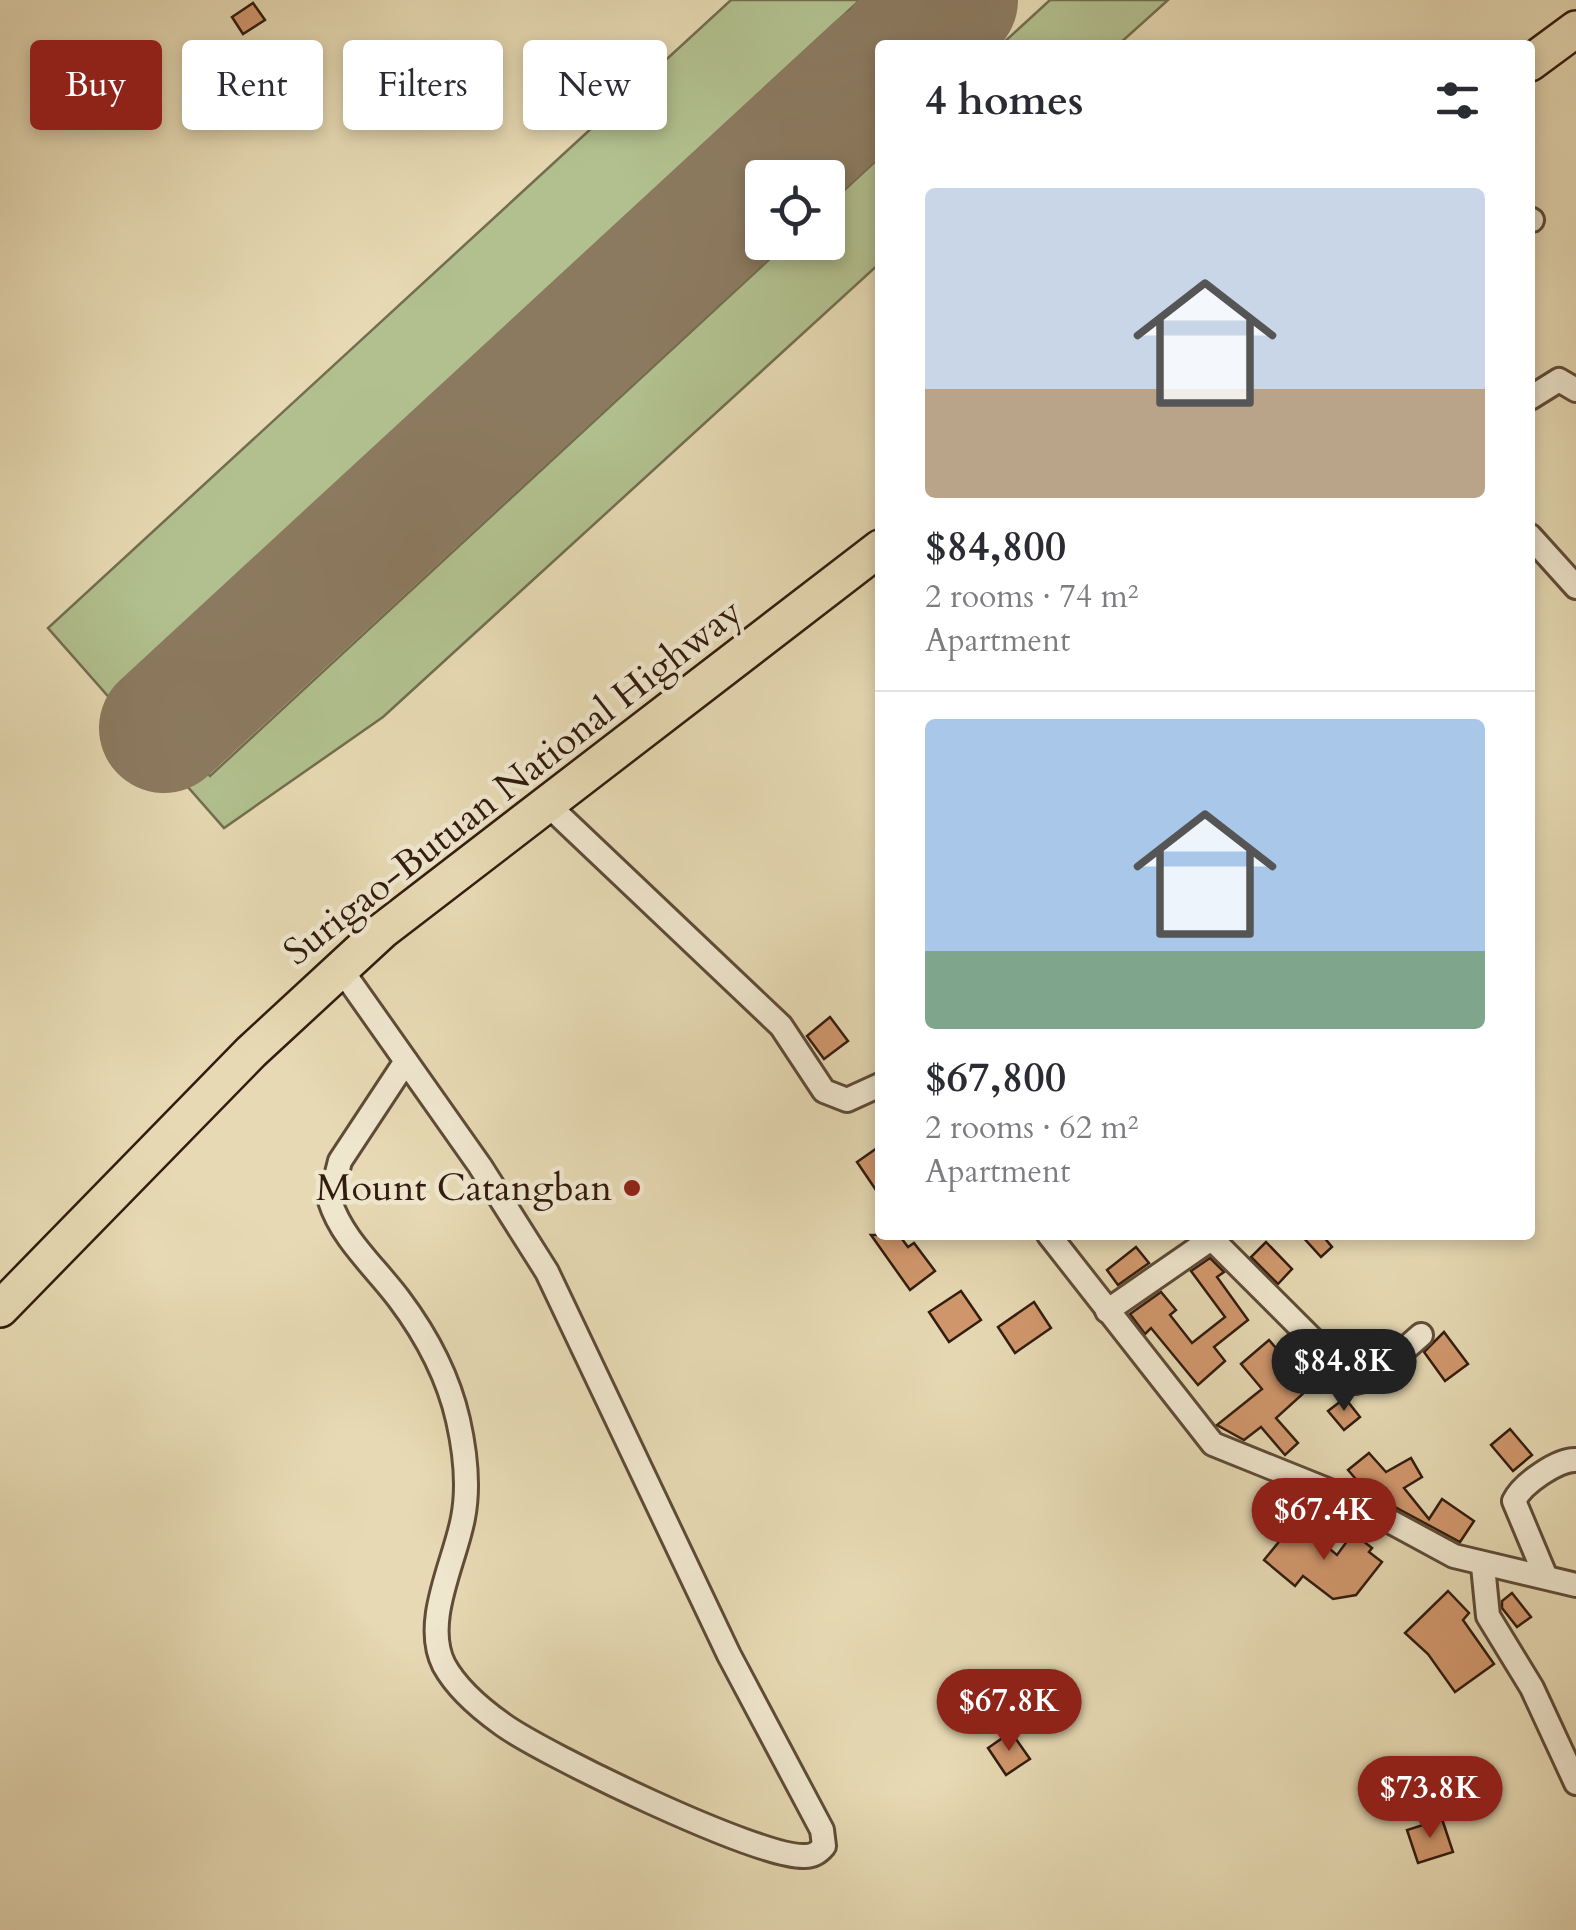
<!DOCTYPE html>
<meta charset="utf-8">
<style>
:root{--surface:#fff;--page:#f7f7f7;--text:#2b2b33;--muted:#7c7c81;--line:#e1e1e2;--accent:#8f2418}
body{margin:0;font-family:Cardo,serif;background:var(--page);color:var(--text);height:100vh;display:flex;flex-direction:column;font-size:38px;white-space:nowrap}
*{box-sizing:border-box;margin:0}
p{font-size:32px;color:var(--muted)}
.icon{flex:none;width:55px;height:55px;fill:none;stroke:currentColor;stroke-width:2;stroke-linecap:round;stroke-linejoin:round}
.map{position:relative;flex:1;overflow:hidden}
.panel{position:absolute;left:875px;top:40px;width:660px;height:1200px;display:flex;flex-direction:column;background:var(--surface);border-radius:10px;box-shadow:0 5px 15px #0003}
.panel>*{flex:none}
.top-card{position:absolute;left:30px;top:40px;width:695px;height:90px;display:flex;gap:20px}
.tools{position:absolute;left:745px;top:160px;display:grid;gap:20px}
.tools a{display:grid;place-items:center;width:100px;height:100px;border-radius:10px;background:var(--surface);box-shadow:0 5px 15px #0003;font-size:50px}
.price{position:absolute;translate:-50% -85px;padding:0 22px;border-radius:35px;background:var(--accent);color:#fff;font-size:32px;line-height:65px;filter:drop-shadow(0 2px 5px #0008)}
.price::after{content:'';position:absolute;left:50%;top:60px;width:30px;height:22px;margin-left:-15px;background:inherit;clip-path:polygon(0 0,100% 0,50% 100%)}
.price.selected{background:#222;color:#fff}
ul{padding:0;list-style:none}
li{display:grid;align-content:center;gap:20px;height:530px;padding:0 50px}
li+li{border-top:2px solid var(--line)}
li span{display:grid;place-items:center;height:310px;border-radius:10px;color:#555}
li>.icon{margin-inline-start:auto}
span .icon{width:180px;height:180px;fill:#fffc;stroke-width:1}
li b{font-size:42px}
h2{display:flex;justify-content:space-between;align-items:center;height:120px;padding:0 50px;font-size:42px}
.pill{padding:0 35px;border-radius:10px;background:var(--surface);box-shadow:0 5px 15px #0003;font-size:35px;line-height:90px}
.pill.selected{background:var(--accent);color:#fff}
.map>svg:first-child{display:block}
</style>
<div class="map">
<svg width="1576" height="1930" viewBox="0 0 1576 1930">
<rect width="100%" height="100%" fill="#e6d9b3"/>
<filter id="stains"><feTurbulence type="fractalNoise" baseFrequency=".002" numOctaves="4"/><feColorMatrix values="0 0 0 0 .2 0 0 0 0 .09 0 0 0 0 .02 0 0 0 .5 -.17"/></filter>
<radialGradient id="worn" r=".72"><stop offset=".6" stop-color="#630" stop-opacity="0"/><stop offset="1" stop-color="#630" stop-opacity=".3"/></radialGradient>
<g fill="#b2c08f" stroke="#726e4e" stroke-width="2.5">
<polygon points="731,0 860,0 122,682 210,776 787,243 828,242 828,205 880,157 880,263 383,717 224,828 48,628"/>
<polygon points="1050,0 1168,0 1118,45 1001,45"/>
</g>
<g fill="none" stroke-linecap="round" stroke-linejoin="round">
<g stroke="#8c7a60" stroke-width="130">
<polyline points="905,45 953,0"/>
<polyline points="164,728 880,68"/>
</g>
</g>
<g fill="#d1976d" stroke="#321c0e" stroke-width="2.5">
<polygon points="253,3 265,20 243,34 232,17"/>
<polygon points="830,1017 848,1041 824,1059 807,1036"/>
<polygon points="880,1146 880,1196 857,1162"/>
<polygon points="871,1235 899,1235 908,1247 914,1243 935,1271 910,1290"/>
<polygon points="1301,1235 1322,1235 1332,1247 1321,1257"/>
<polygon points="1266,1242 1292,1269 1278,1284 1251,1257"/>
<polygon points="1136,1247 1149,1263 1118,1285 1107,1270"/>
<polygon points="1210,1258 1224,1272 1217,1277 1248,1320 1214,1347 1225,1361 1198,1385 1151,1328 1145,1334 1130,1314 1161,1292 1176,1310 1170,1315 1192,1343 1225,1317 1191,1271"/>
<polygon points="961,1291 981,1320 949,1342 929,1312"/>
<polygon points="1034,1302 1051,1328 1015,1353 998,1327"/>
<polygon points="1444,1332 1468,1364 1445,1381 1424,1352"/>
<polygon points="1269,1340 1289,1363 1284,1367 1306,1391 1276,1418 1298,1443 1285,1455 1261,1427 1244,1440 1217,1425 1262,1389 1241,1364"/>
<polygon points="1345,1398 1360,1417 1344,1430 1328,1411"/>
<polygon points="1510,1429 1532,1455 1513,1471 1491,1445"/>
<polygon points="1369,1453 1386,1472 1411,1458 1422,1477 1404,1488 1429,1519 1442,1499 1474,1521 1460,1542 1367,1492 1348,1470"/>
<polygon points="1296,1521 1337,1555 1353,1533 1372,1548 1369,1552 1382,1562 1356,1595 1333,1599 1303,1576 1295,1586 1264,1560"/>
<polygon points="1448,1591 1469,1613 1463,1620 1494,1664 1455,1692 1428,1654 1405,1633"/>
<polygon points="1512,1593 1531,1617 1517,1627 1502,1608 1502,1601"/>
<polygon points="1011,1732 1030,1759 1006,1775 988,1748"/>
<polygon points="1442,1819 1453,1852 1418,1863 1407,1830"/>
</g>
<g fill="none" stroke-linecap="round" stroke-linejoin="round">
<g stroke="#5f4b37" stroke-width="28">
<g id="minor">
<polyline points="1530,219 1532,220"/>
<polyline points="1530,398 1559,380 1576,390"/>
<polyline points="1530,536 1576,587"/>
<polyline points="546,803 781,1026 824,1091 847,1100 880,1085"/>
<path d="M 341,969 L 480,1166 L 547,1272 L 729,1655 L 822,1830 L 824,1846 C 819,1852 814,1856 805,1856 C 760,1859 543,1754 502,1724 C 481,1709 456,1687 444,1665 C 422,1622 455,1562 463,1518 C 469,1487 465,1451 458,1420 C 448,1376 426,1335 399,1299 C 375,1267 342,1239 330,1201 L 340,1161 L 406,1061"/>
<polyline points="1049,1235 1213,1444 1347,1498 1454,1556 1576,1585"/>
<polyline points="1208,1235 1355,1382 1372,1378 1421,1335"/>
<polyline points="1107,1311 1211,1239"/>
<polyline points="1483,1566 1488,1616 1532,1688 1576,1783"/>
<path d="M 1545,1575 L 1514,1501 C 1522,1484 1558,1459 1576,1460"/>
</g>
</g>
<g stroke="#321c0e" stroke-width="40">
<g id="highway">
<polyline points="1530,63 1576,29"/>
<polyline points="0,1309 251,1052 382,931 880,548"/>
</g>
</g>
<use href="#minor" stroke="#efe6ce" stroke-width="22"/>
<use href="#highway" stroke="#e6d9b3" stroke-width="35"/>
</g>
<circle fill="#8f2418" stroke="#efe6ce" stroke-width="4" cx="632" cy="1188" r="10"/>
<g text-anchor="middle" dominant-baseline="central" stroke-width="9" stroke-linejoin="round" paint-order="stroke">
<g font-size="38" fill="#321c0e" stroke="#efe6ce">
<text transform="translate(513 782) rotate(-38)">Surigao-Butuan National Highway</text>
</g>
<g font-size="38" fill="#321c0e" stroke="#efe6ce" text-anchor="end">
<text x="612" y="1188">Mount Catangban</text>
</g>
</g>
<rect width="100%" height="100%" filter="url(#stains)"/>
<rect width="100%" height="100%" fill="url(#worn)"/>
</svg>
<div class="tools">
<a><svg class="icon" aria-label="locate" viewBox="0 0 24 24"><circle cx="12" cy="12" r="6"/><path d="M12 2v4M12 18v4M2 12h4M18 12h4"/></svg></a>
</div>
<b class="price selected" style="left:1344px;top:1414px">$84.8K</b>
<b class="price" style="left:1324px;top:1563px">$67.4K</b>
<b class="price" style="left:1009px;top:1754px">$67.8K</b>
<b class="price" style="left:1430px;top:1841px">$73.8K</b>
<div class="top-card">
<a class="pill selected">Buy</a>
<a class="pill">Rent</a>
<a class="pill">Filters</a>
<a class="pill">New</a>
</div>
<section class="panel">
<h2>4 homes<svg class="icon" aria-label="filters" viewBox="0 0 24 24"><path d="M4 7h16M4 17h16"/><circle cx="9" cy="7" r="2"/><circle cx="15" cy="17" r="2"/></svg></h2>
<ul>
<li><span style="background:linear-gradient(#c9d6e8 65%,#b9a48a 0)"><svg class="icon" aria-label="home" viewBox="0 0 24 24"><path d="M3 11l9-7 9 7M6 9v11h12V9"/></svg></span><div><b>$84,800</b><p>2 rooms · 74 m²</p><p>Apartment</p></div></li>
<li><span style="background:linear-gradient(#a9c7e8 75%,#7fa58c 0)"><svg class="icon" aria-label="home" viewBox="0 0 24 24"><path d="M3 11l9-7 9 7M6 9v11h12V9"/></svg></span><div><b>$67,800</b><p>2 rooms · 62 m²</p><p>Apartment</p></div></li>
</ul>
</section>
</div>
